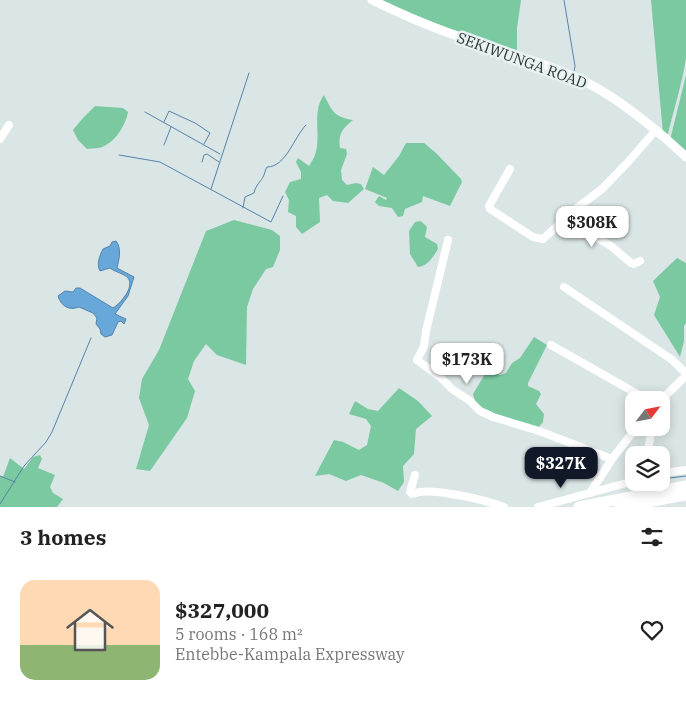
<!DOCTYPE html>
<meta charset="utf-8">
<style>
:root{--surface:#fff;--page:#f6f6f6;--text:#222;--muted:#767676;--line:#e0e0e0;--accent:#111827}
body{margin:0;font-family:"IBM Plex Serif",serif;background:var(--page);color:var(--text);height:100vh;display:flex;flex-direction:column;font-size:19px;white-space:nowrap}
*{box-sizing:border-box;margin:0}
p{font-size:16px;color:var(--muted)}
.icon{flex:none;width:28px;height:28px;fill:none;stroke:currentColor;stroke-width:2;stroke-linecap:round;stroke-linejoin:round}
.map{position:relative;height:507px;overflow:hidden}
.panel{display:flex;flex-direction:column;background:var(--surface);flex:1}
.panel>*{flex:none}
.needle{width:32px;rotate:58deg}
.buttons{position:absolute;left:625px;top:391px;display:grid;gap:10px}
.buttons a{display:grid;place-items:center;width:45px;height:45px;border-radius:10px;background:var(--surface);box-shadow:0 2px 12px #0003;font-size:25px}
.price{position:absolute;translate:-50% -42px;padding:0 11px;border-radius:10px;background:#fff;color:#222;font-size:16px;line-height:32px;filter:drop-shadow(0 1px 2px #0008)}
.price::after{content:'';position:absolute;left:50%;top:30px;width:15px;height:11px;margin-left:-8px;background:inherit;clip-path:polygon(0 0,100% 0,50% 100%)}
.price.on{background:var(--accent);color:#fff}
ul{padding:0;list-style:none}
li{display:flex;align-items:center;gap:15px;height:125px;padding:0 20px}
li+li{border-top:1px solid var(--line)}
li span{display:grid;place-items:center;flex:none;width:140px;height:100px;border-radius:15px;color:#555}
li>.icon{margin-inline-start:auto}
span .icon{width:60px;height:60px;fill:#fffc;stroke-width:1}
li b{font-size:21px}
h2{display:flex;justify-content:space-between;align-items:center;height:60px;padding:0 20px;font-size:21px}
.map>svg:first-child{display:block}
</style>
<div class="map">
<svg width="686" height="507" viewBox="0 0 686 507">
<rect width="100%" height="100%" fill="#dae5e6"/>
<g fill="#7bc9a1">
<polygon points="377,0 521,0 517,28 517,51 458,32"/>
<path d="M 651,0 L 686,0 C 686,19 686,40 686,58 C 682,85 673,111 667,138 L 663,134 Z"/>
<polygon points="686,75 686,152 671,138 671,136"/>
<path d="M 324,95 C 332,111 334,117 353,120 C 342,129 338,134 340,148 L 346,149 L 347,154 L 341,170 L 342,180 L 347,185 L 356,183 L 361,184 L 364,189 L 348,203 L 333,201 L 327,195 L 319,198 L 320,222 L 302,234 L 296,227 L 296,216 L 288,212 L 289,200 L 285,192 L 290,182 L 301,179 L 301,172 L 296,162 L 298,158 L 309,166 C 311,162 314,159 315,155 C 322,136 311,112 324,95 Z"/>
<path d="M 95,106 L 123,108 L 128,112 C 126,124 116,141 104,146 C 100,149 92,148 87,149 L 78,140 L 73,130 L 83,118 Z"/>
<polygon points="406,143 424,143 436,153 461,179 462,182 450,206 423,196 422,202 405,209 403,216 398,217 392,208 379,206 375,202 379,196 386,200 387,198 365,189 373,167 384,175 399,156"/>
<polygon points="234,220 272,230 280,236 280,250 273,267 266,269 253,289 247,307 246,365 217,355 206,344 194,361 188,379 195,391 187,418 150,471 136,469 149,425 139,398 142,379 159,350 206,231"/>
<path d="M 421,221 L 427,227 L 425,237 L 437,244 L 438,249 C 433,257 428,266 418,267 L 410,254 L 409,231 L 415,222 Z"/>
<polygon points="677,258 686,263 686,323 684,326 684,341 680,357 654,315 660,297 653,281"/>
<polygon points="534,337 547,345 528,383 528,386 539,391 541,394 536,404 544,414 543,422 538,428 486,411 476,404 473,394 488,369 500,375 506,373 512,363 520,358"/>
<polygon points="399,388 418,401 432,416 416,429 414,454 403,466 404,482 398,491 384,483 361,475 346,481 329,474 315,476 334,440 343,442 359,450 367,445 371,426 366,419 349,414 355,401 368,409 378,411"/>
<polygon points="40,455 42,459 38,468 55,475 50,487 53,493 63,499 57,507 0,507 0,476 3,477 10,458 24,469 33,457"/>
</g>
<path fill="#67a7da" stroke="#5684a8" d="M 116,241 C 122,248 119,260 117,268 L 134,277 L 128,296 L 115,314 L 126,319 L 124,324 L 121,321 L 118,322 L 112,335 L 105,337 L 101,334 L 100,329 L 96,324 L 97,318 L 93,313 L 79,307 C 69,311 61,306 58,296 L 65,291 L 73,292 L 76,288 L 80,288 L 113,308 C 120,304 135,287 128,278 C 125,274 115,272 110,268 L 100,271 C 96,264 100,255 103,249 L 110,246 L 112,242 Z"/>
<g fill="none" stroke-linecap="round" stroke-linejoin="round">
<g stroke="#5684a8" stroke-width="1">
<polyline points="564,0 575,66 574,72"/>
<polyline points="145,112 220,154"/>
<polyline points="164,122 169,111 195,123 210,133 204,144"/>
<polyline points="164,145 171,127"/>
<polyline points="119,155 160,162 271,222 283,196"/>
<polyline points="202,162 204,155 207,154 219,162"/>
<polyline points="211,189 249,73"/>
<path d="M 243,208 L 245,197 L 254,193 C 256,184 261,182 264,175 C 265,172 265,170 267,167 C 286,167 294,137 306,125"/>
<polyline points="0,476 15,482"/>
<polyline points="661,479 686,476"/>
<polyline points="650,482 651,487"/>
<polyline points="0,504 24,466 46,442 52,432 91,338"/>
</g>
<g stroke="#fff" stroke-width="8">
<polyline points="0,139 9,125"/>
<polyline points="510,169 489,206 490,209 533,237 543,239 577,208 602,189 629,161 655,131"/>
<polyline points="576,210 572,218 579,227 611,246 631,263 634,264 640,261"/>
<polyline points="448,240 426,331 424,346 417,360 440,377 452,389 470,401 480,411 493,417 539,431 612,459"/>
<polyline points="564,287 671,359 686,373"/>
<polyline points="551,345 648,400"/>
<polyline points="661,405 665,396 686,376"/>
<polyline points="647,455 652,428"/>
<polyline points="661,473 686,470"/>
<path d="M 415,475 L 410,492 L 412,494 C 415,494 417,493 419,492 C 438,489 486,500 504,507"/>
<polyline points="590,493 612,459 636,428"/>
<polyline points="538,507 634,481"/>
</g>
<path stroke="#fff" stroke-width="9" d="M 372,0 C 397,12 423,24 449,33 C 497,51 549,62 595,87 C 624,103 662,134 686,157"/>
<g stroke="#fff" stroke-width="11">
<polyline points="579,507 686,486"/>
<polyline points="620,507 686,495"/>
</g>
</g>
<g text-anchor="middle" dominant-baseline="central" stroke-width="5" stroke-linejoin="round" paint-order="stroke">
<g font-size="15" fill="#303435" stroke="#e7f2f3">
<text transform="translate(522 60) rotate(20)">SEKIWUNGA ROAD</text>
</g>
</g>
</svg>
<div class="buttons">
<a><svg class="needle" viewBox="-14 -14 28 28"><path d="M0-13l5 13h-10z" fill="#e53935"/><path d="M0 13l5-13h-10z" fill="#767676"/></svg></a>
<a><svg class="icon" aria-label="layers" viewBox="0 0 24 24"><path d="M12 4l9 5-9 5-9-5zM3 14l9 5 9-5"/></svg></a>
</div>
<b class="price" style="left:592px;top:248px">$308K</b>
<b class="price" style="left:467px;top:385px">$173K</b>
<b class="price on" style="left:561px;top:489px">$327K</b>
</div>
<section class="panel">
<h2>3 homes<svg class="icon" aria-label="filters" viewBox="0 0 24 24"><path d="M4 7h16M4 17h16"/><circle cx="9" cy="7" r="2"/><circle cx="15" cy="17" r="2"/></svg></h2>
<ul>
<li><span style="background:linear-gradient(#ffd9b3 65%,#8fb573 0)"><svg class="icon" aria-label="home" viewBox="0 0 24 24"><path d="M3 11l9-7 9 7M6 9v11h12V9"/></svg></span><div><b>$327,000</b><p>5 rooms · 168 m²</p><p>Entebbe-Kampala Expressway</p></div><svg class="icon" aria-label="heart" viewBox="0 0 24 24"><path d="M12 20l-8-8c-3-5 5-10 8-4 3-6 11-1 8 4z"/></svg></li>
</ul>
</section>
